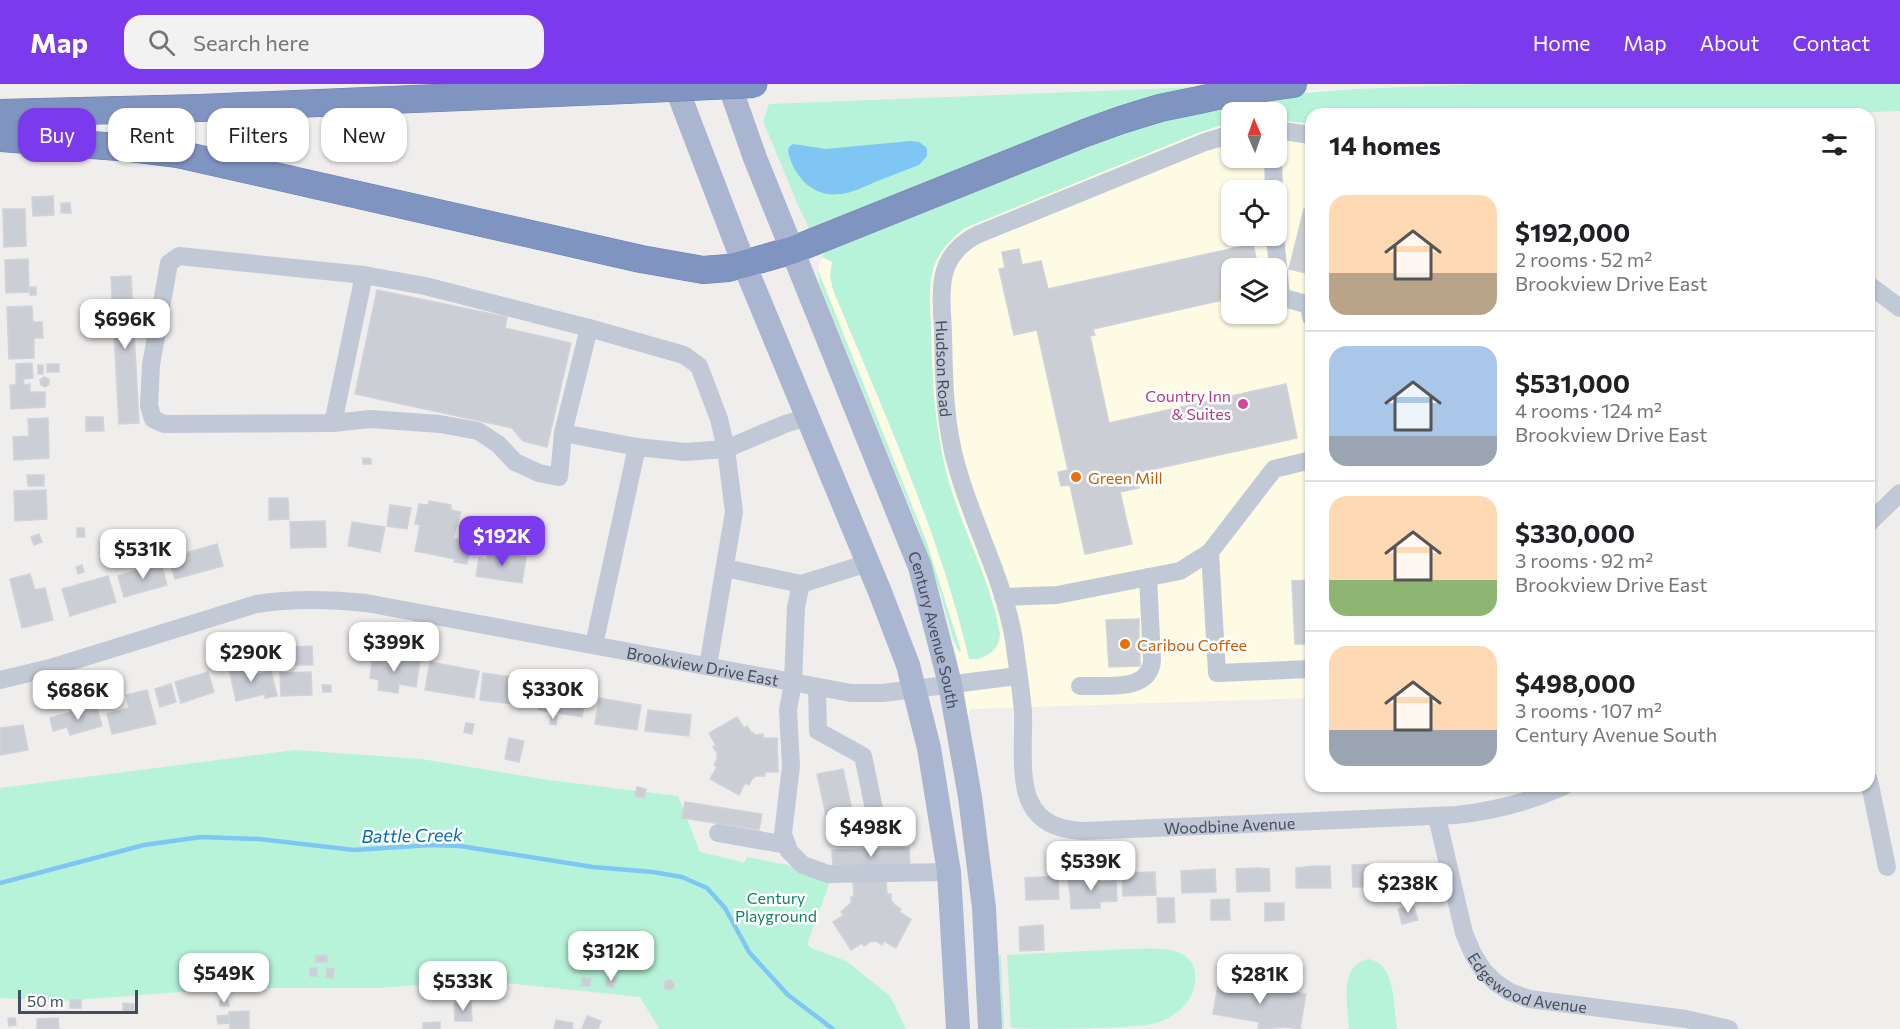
<!DOCTYPE html>
<meta charset="utf-8">
<style>
:root{--surface:#fff;--page:#f2f2f2;--text:#202124;--muted:#757577;--line:#e0e0e0;--accent:#7c3aed}
body{margin:0;font-family:Commissioner,sans-serif;background:var(--page);color:var(--text);height:100vh;display:flex;flex-direction:column;font-size:22px;white-space:nowrap}
*{box-sizing:border-box;margin:0}
p{font-size:20px;color:var(--muted)}
.icon{flex:none;width:33px;height:33px;fill:none;stroke:currentColor;stroke-width:2;stroke-linecap:round;stroke-linejoin:round}
.map{position:relative;flex:1;overflow:hidden}
.panel{position:absolute;left:1305px;top:24px;width:570px;height:684px;display:flex;flex-direction:column;background:var(--surface);border-radius:18px;box-shadow:0 2px 4px #0004}
.panel>*{flex:none}
.guide{position:absolute;left:18px;top:24px;width:570px;height:54px;display:flex;gap:12px}
.needle{width:39px;rotate:358deg}
.buttons{position:absolute;left:1221px;top:18px;display:grid;gap:12px}
.buttons a{display:grid;place-items:center;width:66px;height:66px;border-radius:12px;background:var(--surface);box-shadow:0 2px 4px #0004;font-size:30px}
.scale{position:absolute;left:18px;bottom:15px;width:120px;box-sizing:border-box;padding-left:6px;border:3px solid #444c5d;border-top:0;font-size:16px;line-height:21px;white-space:nowrap;color:#444c5d;-webkit-text-stroke:4px #fff;paint-order:stroke}
.price{position:absolute;translate:-50% -51px;padding:0 14px;border-radius:12px;background:#fff;color:#222;font-size:20px;line-height:39px;filter:drop-shadow(0 2px 3px #0008)}
.price::after{content:'';position:absolute;left:50%;top:36px;width:18px;height:14px;margin-left:-9px;background:inherit;clip-path:polygon(0 0,100% 0,50% 100%)}
.price.current{background:var(--accent);color:#fff}
ul{padding:0;list-style:none}
li{display:flex;align-items:center;gap:18px;height:150px;padding:0 24px}
li+li{border-top:2px solid var(--line)}
li span{display:grid;place-items:center;flex:none;width:168px;height:120px;border-radius:18px;color:#555}
li>.icon{margin-inline-start:auto}
span .icon{width:72px;height:72px;fill:#fffc;stroke-width:1}
li b{font-size:26px}
h2{display:flex;justify-content:space-between;align-items:center;height:72px;padding:0 24px;font-size:26px}
.chip{padding:0 21px;border-radius:18px;background:var(--surface);box-shadow:0 2px 4px #0004;font-size:21px;line-height:54px}
.chip.current{background:var(--accent);color:#fff}
header{display:flex;align-items:center;gap:36px;box-sizing:border-box;height:84px;padding:0 30px;background:var(--accent);color:#fff}
header strong{font-size:28px}
nav{display:flex;gap:33px;margin-inline-start:auto;font-size:21px}
.search{width:420px;height:54px;background:var(--page);display:flex;align-items:center;gap:15px;box-sizing:border-box;padding:0 21px;border-radius:18px;color:var(--muted);font-size:22px}
.map>svg:first-child{display:block}
</style>
<header>
<strong>Map</strong>
<div class="search"><svg class="icon" aria-label="search" viewBox="0 0 24 24"><circle cx="10" cy="10" r="6"/><path d="M15 15l6 6"/></svg>Search here</div>
<nav><a>Home</a><a>Map</a><a>About</a><a>Contact</a></nav>
</header>
<div class="map">
<svg width="1900" height="945" viewBox="0 0 1900 945">
<rect width="100%" height="100%" fill="#f0eeed"/>
<path fill="#fdfbe4" fill-rule="evenodd" d="M 1479,0 L 1311,30 L 1311,614 L 970,625 L 968,634 L 954,557 L 931,481 L 897,391 L 818,197 L 819,181 L 826,166 L 1099,53 L 1307,7 ZM 1232,28 L 1276,28 L 1276,74 L 1232,74 ZM 1232,106 L 1276,106 L 1276,152 L 1232,152 ZM 1232,184 L 1276,184 L 1276,230 L 1232,230 Z"/>
<g fill="#b7f3d9">
<path d="M 1479,0 L 1900,0 L 1900,27 L 1825,30 L 1311,30 L 1311,40 L 1277,36 L 1276,28 L 1232,28 L 1231,38 L 1198,49 L 965,144 C 952,154 940,166 934,182 C 928,201 930,222 931,241 C 932,297 935,354 952,408 C 967,455 992,501 1000,550 C 999,567 985,576 969,575 C 939,447 883,327 833,206 L 830,192 L 832,178 L 822,173 L 826,166 L 1129,42 L 1273,11 L 1355,5 Z"/>
<polygon points="1226,2 809,148 807,139 800,126 763,37 769,20"/>
<polygon points="818,186 927,459 961,567 959,568 954,557 938,502 918,444 819,199"/>
<polygon points="295,666 421,675 549,696 678,712 700,768 742,778 743,780 747,773 833,790 807,860 811,864 846,877 890,912 906,945 659,945 640,913 476,896 380,904 231,904 64,917 0,914 0,704"/>
<path d="M 1127,865 C 1145,865 1166,862 1182,870 C 1189,874 1194,880 1195,888 C 1198,911 1182,929 1162,937 C 1149,942 1134,942 1121,943 C 1084,945 1047,945 1011,944 L 1007,871 Z"/>
<polygon points="995,871 1001,871 1004,945 999,942"/>
<path d="M 1368,875 C 1397,879 1393,923 1397,945 L 1349,945 C 1348,922 1338,882 1368,875 Z"/>
</g>
<path fill="#80c6f4" d="M 910,57 L 919,58 L 927,64 L 927,72 L 919,81 C 904,87 890,92 875,98 C 864,103 852,109 840,110 C 812,114 793,91 788,67 L 789,63 L 793,60 L 826,65 Z"/>
<g fill="none" stroke-linecap="round" stroke-linejoin="round">
<polyline stroke="#80c6f4" stroke-width="4.5" points="0,799 144,761 201,753 259,755 354,766 431,761 460,762 593,783 653,788 682,793 707,804 725,824 749,868 788,911 833,945"/>
</g>
<g fill="#ccced6" stroke="#d1d2da" stroke-width="1.5">
<polygon points="53,112 54,131 33,132 32,113"/>
<polygon points="61,119 70,119 71,129 61,129"/>
<polygon points="3,125 25,125 26,162 4,163"/>
<polygon points="1304,125 1311,127 1311,190 1289,185"/>
<polygon points="1253,160 1258,184 1232,184 1232,214 1093,245 1095,251 1090,252 1109,339 1286,300 1297,354 1136,389 1139,404 1120,408 1132,460 1085,470 1070,401 1061,402 1058,388 1068,386 1037,246 1014,251 999,185 1005,184 1002,168 1019,165 1022,181 1041,177 1048,205"/>
<polygon points="28,175 29,208 6,209 5,176"/>
<polygon points="131,192 139,339 119,340 111,193"/>
<rect x="30" y="203" width="6" height="8"/>
<polygon points="377,206 507,233 505,244 571,259 547,363 523,357 512,344 355,310"/>
<polygon points="32,222 33,238 42,238 43,254 34,254 34,274 9,275 7,223"/>
<polygon points="95,222 106,222 105,238 95,238"/>
<polygon points="32,279 33,294 23,295 24,301 30,300 30,308 45,308 45,323 11,325 10,301 16,301 16,280"/>
<rect x="47" y="280" width="12" height="8"/>
<rect x="38" y="281" width="5" height="9"/>
<polygon points="44,293 49,295 49,300 45,303 41,301 40,296"/>
<polygon points="86,333 103,333 104,347 86,347"/>
<polygon points="48,334 49,374 14,376 13,353 29,352 28,335"/>
<polygon points="363,374 371,375 371,380 363,380"/>
<polygon points="27,391 44,391 44,402 28,402"/>
<polygon points="46,406 47,435 15,437 14,407"/>
<polygon points="269,414 288,414 289,435 269,436"/>
<polygon points="429,417 451,421 451,426 461,428 453,454 471,458 467,480 454,478 455,475 415,467 420,441 415,440 419,420 428,421"/>
<polygon points="390,421 411,424 407,445 387,442"/>
<polygon points="325,437 326,463 291,464 290,438"/>
<polygon points="352,438 385,443 380,468 348,462"/>
<polygon points="77,444 84,444 85,453 77,453"/>
<polygon points="39,450 42,458 34,461 31,453"/>
<polygon points="154,456 158,468 148,471 144,459"/>
<polygon points="217,460 223,482 175,495 169,474"/>
<polygon points="488,466 526,473 522,499 476,492 479,474 487,476"/>
<polygon points="161,479 167,501 124,513 118,492"/>
<polygon points="82,481 84,488 78,490 76,483"/>
<polygon points="30,490 35,506 45,504 53,536 22,544 10,495"/>
<polygon points="108,492 116,518 70,532 62,505"/>
<polygon points="1311,496 1311,560 1295,560 1292,497"/>
<polygon points="1139,535 1139,555 1142,555 1142,564 1140,564 1140,582 1109,583 1106,536"/>
<polygon points="312,562 313,581 292,581 292,563"/>
<polygon points="373,571 420,577 416,603 399,600 398,609 378,606 379,596 370,594"/>
<polygon points="253,578 256,591 271,587 277,612 265,614 265,610 236,617 229,584"/>
<polygon points="430,578 479,587 474,614 425,606"/>
<polygon points="208,588 214,608 181,619 175,598"/>
<polygon points="311,588 312,611 281,612 280,589"/>
<polygon points="483,589 532,596 529,615 516,613 515,620 480,616"/>
<polygon points="543,598 569,602 567,613 585,616 582,633 538,626"/>
<polygon points="171,600 176,618 160,623 155,605"/>
<polygon points="322,601 331,601 331,608 323,608"/>
<polygon points="147,606 156,640 112,650 107,630 129,624 126,611"/>
<polygon points="599,614 641,621 637,646 595,640"/>
<polygon points="96,621 102,642 70,651 67,643 53,647 50,634"/>
<polygon points="648,626 691,631 689,652 645,647"/>
<polygon points="551,631 557,632 556,641 550,640"/>
<polygon points="737,633 744,644 747,642 751,648 756,651 763,650 763,654 777,654 778,688 765,688 765,692 756,692 752,695 749,701 745,699 739,711 710,695 717,683 714,681 717,675 717,669 713,663 716,662 709,649"/>
<polygon points="466,639 474,640 472,650 464,648"/>
<polygon points="23,641 28,666 0,671 0,644"/>
<polygon points="509,654 524,657 519,678 505,675"/>
<polygon points="843,685 856,745 830,750 817,690"/>
<polygon points="637,703 646,705 644,714 635,712"/>
<polygon points="685,718 762,730 759,746 682,734"/>
<polygon points="909,764 910,781 833,784 832,766"/>
<polygon points="1382,780 1384,811 1365,812 1365,803 1353,803 1352,781"/>
<polygon points="1315,782 1330,782 1331,804 1296,804 1296,784"/>
<polygon points="1258,784 1269,785 1270,807 1237,808 1236,785"/>
<polygon points="1215,785 1216,808 1182,809 1181,787"/>
<polygon points="1155,788 1156,811 1123,812 1122,789"/>
<polygon points="1099,791 1099,798 1116,797 1117,817 1100,818 1100,824 1071,825 1070,808 1067,792"/>
<polygon points="1058,792 1059,815 1026,816 1025,794"/>
<polygon points="886,797 887,810 891,810 891,816 895,821 901,825 899,828 911,835 896,864 884,857 882,861 876,857 870,858 864,862 862,859 851,866 833,838 844,831 841,828 851,819 851,813 854,813 853,798"/>
<polygon points="1157,814 1174,814 1175,838 1158,839"/>
<polygon points="1229,815 1230,836 1211,836 1211,816"/>
<polygon points="1265,819 1284,819 1284,836 1265,837"/>
<polygon points="1413,820 1418,836 1402,840 1398,825"/>
<polygon points="1043,841 1044,866 1020,867 1019,843"/>
<polygon points="327,871 327,878 316,878 316,872"/>
<rect x="310" y="884" width="7" height="8"/>
<polygon points="327,884 334,885 333,894 326,893"/>
<polygon points="609,892 616,895 613,904 605,901"/>
<polygon points="582,894 591,895 590,902 581,902"/>
<polygon points="1219,895 1306,910 1300,945 1287,943 1258,945 1259,938 1213,930"/>
<circle cx="669" cy="901" r="5"/>
<rect x="70" y="916" width="11" height="8"/>
<polygon points="220,917 228,917 229,922 220,922"/>
<polygon points="471,918 472,937 455,937 454,919"/>
<polygon points="123,919 134,920 134,929 123,929"/>
<polygon points="249,927 249,945 230,945 229,928"/>
<polygon points="228,931 229,939 218,940 217,932"/>
<polygon points="587,932 601,937 598,945 582,945"/>
<polygon points="8,934 15,934 16,941 9,942"/>
<polygon points="58,934 59,945 37,945 37,935"/>
<polygon points="556,936 573,939 572,945 554,945"/>
<polygon points="440,938 440,945 423,945 423,939"/>
</g>
<g fill="none" stroke-linecap="round" stroke-linejoin="round">
<g stroke="#6b7ead" stroke-width="28">
<g id="highway">
<polyline points="0,29 200,24 626,6"/>
<polyline points="0,54 131,64 178,70 641,175 703,186 728,184 744,180 793,166 1085,49 1121,36 1160,24 1199,16 1235,8 1293,0"/>
</g>
</g>
<g stroke="#c2c9d6" stroke-width="18">
<polyline points="1276,46 1311,51"/>
<path id="s1" d="M 1232,50 L 1205,58 L 979,150 C 935,171 941,206 943,248 C 944,293 944,339 957,383 C 973,441 1004,496 1014,556 C 1017,580 1021,604 1023,628 C 1024,654 1019,695 1030,718 C 1040,740 1061,746 1083,747 L 1456,731 C 1494,727 1529,718 1564,702"/>
<polyline points="1273,74 1274,106"/>
<polyline points="1275,152 1281,213 1309,221 1311,233"/>
<polygon points="179,172 364,191 425,202 589,244 563,349 559,393 539,389 515,378 498,360 478,347 440,340 370,335 333,339 164,340 153,335 149,322 151,281 169,179"/>
<polyline points="1869,201 1900,224"/>
<polyline points="589,244 684,271 699,282 719,335 726,365 734,428 708,582"/>
<polyline points="333,339 364,191"/>
<polyline points="563,349 637,363"/>
<polyline points="1869,439 1900,409"/>
<polyline points="1210,468 1217,589 1311,585"/>
<polyline points="725,484 801,500 868,479"/>
<polyline points="801,500 796,523 793,598 788,626 791,682 783,750 789,767 803,781 828,790 949,788"/>
<polyline points="1003,513 1057,511 1180,487 1210,468 1274,385 1311,376"/>
<polyline points="594,561 637,363 685,368 726,365 785,340 808,333"/>
<path id="s2" d="M 0,596 L 50,584 L 256,520 C 294,514 328,515 366,519 L 851,609 L 883,609 L 1018,592"/>
<path d="M 1080,602 C 1104,601 1150,609 1152,576 L 1148,493"/>
<polyline points="817,603 818,647 863,672 876,734"/>
<polyline points="1869,696 1887,783"/>
<path id="s3" d="M 1437,733 L 1464,849 L 1473,870 L 1483,886 L 1495,898 L 1510,908 L 1529,915 L 1686,935 L 1729,945"/>
<polyline points="718,749 787,761"/>
</g>
<g stroke="#aab6cf" stroke-width="24">
<polyline points="675,0 744,180 880,508 908,581 929,664 949,788 958,945"/>
<path id="s4" d="M 729,0 L 755,74 L 920,483 L 950,600 L 970,713 L 984,824 L 990,945"/>
</g>
<use href="#highway" stroke="#8094c1" stroke-width="27"/>
<g stroke="#6b7ead" stroke-width="28" stroke-linecap="butt">
<polyline id="highway-bridge" points="626,6 754,0"/>
</g>
<use href="#highway-bridge" stroke="#8094c1" stroke-width="27"/>
</g>
<circle fill="#d1479c" stroke="#fff" stroke-width="2" cx="1243" cy="320" r="6"/>
<g fill="#e8710a" stroke="#fff" stroke-width="2">
<circle cx="1076" cy="393" r="6"/>
<circle cx="1125" cy="560" r="6"/>
</g>
<g text-anchor="middle" dominant-baseline="central" stroke-width="5" stroke-linejoin="round" paint-order="stroke">
<g font-size="16" fill="#444c5d" stroke="#fff">
<text stroke="none"><textPath href="#s1" startOffset="422">Hudson Road</textPath></text>
<text stroke="none"><textPath href="#s4" startOffset="584">Century Avenue South</textPath></text>
<text stroke="none"><textPath href="#s2" startOffset="720">Brookview Drive East</textPath></text>
<text stroke="none"><textPath href="#s1" startOffset="1078">Woodbine Avenue</textPath></text>
<text stroke="none"><textPath href="#s3" startOffset="208">Edgewood Avenue</textPath></text>
</g>
<g font-size="16" fill="#b23c85" stroke="#fff" text-anchor="end">
<text x="1231" y="311">Country Inn<tspan x="1231" dy="18">&amp; Suites</tspan></text>
</g>
<g font-size="16" fill="#c56008" stroke="#fff" text-anchor="start">
<text x="1088" y="393">Green Mill</text>
<text x="1137" y="560">Caribou Coffee</text>
</g>
<g font-size="16" fill="#0e845f" stroke="#fff">
<text x="776" y="813">Century<tspan x="776" dy="18">Playground</tspan></text>
</g>
<g font-size="18" font-style="italic" fill="#006cb3" stroke="#fff">
<text transform="translate(412 751) rotate(-1)">Battle Creek</text>
</g>
</g>
</svg>
<div class="buttons">
<a><svg class="needle" viewBox="-14 -14 28 28"><path d="M0-13l5 13h-10z" fill="#e53935"/><path d="M0 13l5-13h-10z" fill="#757577"/></svg></a>
<a><svg class="icon" aria-label="locate" viewBox="0 0 24 24"><circle cx="12" cy="12" r="6"/><path d="M12 2v4M12 18v4M2 12h4M18 12h4"/></svg></a>
<a><svg class="icon" aria-label="layers" viewBox="0 0 24 24"><path d="M12 4l9 5-9 5-9-5zM3 14l9 5 9-5"/></svg></a>
</div>
<div class="scale">50 m</div>
<b class="price" style="left:125px;top:266px">$696K</b>
<b class="price current" style="left:502px;top:483px">$192K</b>
<b class="price" style="left:143px;top:496px">$531K</b>
<b class="price" style="left:394px;top:589px">$399K</b>
<b class="price" style="left:251px;top:599px">$290K</b>
<b class="price" style="left:553px;top:636px">$330K</b>
<b class="price" style="left:78px;top:637px">$686K</b>
<b class="price" style="left:871px;top:774px">$498K</b>
<b class="price" style="left:1091px;top:808px">$539K</b>
<b class="price" style="left:1408px;top:830px">$238K</b>
<b class="price" style="left:611px;top:898px">$312K</b>
<b class="price" style="left:224px;top:920px">$549K</b>
<b class="price" style="left:1260px;top:921px">$281K</b>
<b class="price" style="left:463px;top:928px">$533K</b>
<div class="guide">
<a class="chip current">Buy</a>
<a class="chip">Rent</a>
<a class="chip">Filters</a>
<a class="chip">New</a>
</div>
<section class="panel">
<h2>14 homes<svg class="icon" aria-label="filters" viewBox="0 0 24 24"><path d="M4 7h16M4 17h16"/><circle cx="9" cy="7" r="2"/><circle cx="15" cy="17" r="2"/></svg></h2>
<ul>
<li><span style="background:linear-gradient(#ffd9b3 65%,#b9a48a 0)"><svg class="icon" aria-label="home" viewBox="0 0 24 24"><path d="M3 11l9-7 9 7M6 9v11h12V9"/></svg></span><div><b>$192,000</b><p>2 rooms · 52 m²</p><p>Brookview Drive East</p></div></li>
<li><span style="background:linear-gradient(#a9c7e8 75%,#9aa5b1 0)"><svg class="icon" aria-label="home" viewBox="0 0 24 24"><path d="M3 11l9-7 9 7M6 9v11h12V9"/></svg></span><div><b>$531,000</b><p>4 rooms · 124 m²</p><p>Brookview Drive East</p></div></li>
<li><span style="background:linear-gradient(#ffd9b3 70%,#8fb573 0)"><svg class="icon" aria-label="home" viewBox="0 0 24 24"><path d="M3 11l9-7 9 7M6 9v11h12V9"/></svg></span><div><b>$330,000</b><p>3 rooms · 92 m²</p><p>Brookview Drive East</p></div></li>
<li><span style="background:linear-gradient(#ffd9b3 70%,#9aa5b1 0)"><svg class="icon" aria-label="home" viewBox="0 0 24 24"><path d="M3 11l9-7 9 7M6 9v11h12V9"/></svg></span><div><b>$498,000</b><p>3 rooms · 107 m²</p><p>Century Avenue South</p></div></li>
</ul>
</section>
</div>
